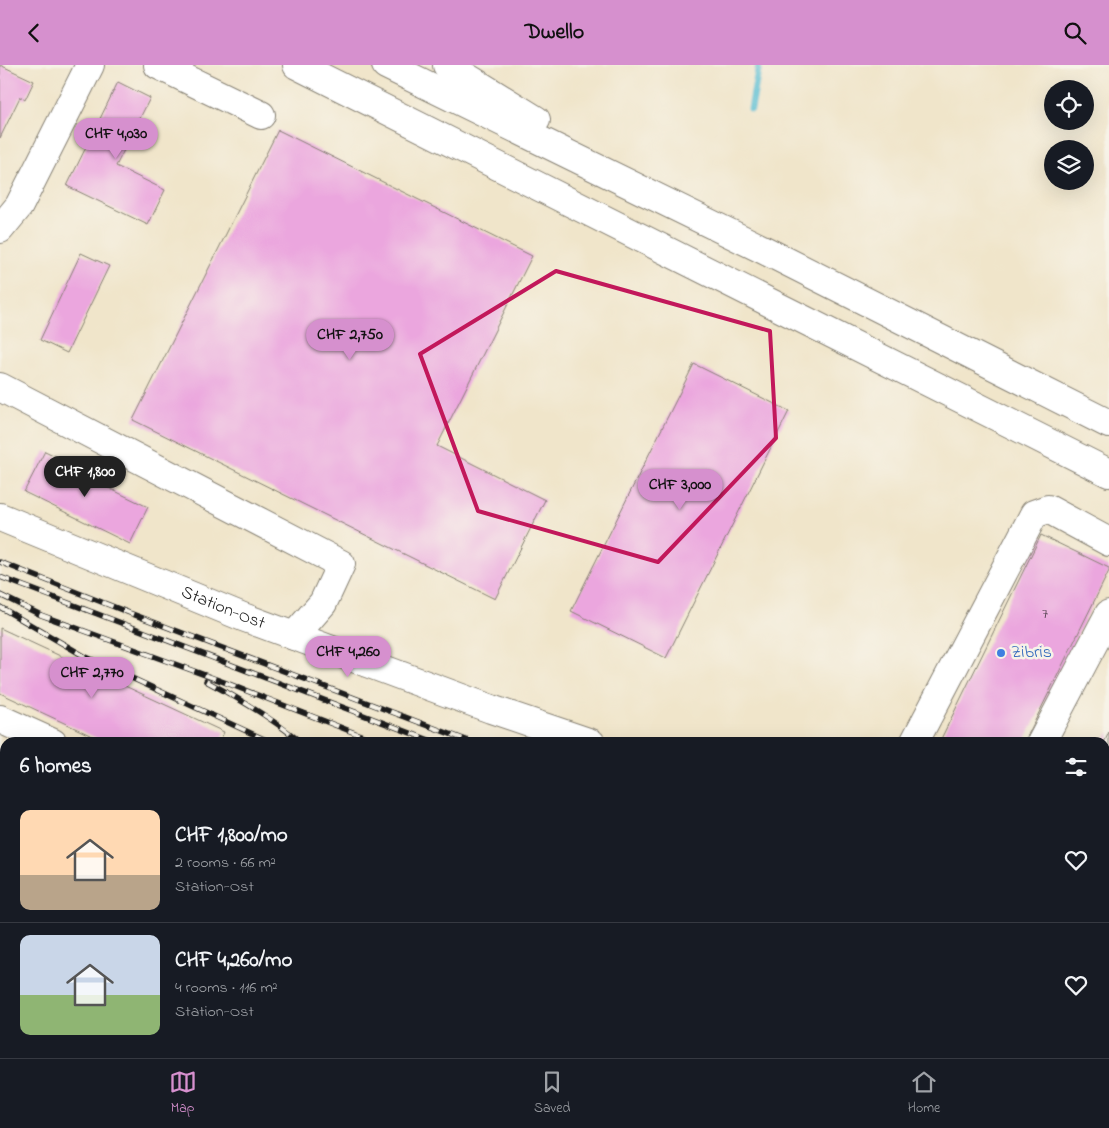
<!DOCTYPE html>
<meta charset="utf-8">
<style>
:root{--surface:#171b24;--page:#20242c;--text:#f1f3f6;--muted:#9ea1a6;--line:#363941;--accent:#d690ce}
body{margin:0;font-family:"Indie Flower",sans-serif;background:var(--page);color:var(--text);height:100vh;display:flex;flex-direction:column;font-size:19px;white-space:nowrap}
*{box-sizing:border-box;margin:0}
p{font-size:16px;color:var(--muted)}
.icon{flex:none;width:28px;height:28px;fill:none;stroke:currentColor;stroke-width:2;stroke-linecap:round;stroke-linejoin:round}
.map{position:relative;flex:1;overflow:hidden}
.drawer{position:absolute;left:0px;top:672px;width:1110px;height:321px;display:flex;flex-direction:column;background:var(--surface);border-radius:15px 15px 0 0;box-shadow:0 5px 20px #0002}
.drawer>*{flex:none}
.fabs{position:absolute;left:1044px;top:15px;display:grid;gap:10px}
.fabs a{display:grid;place-items:center;width:50px;height:50px;border-radius:50%;background:var(--surface);box-shadow:0 5px 20px #0002;font-size:25px}
.price{position:absolute;translate:-50% -42px;padding:0 11px;border-radius:18px;background:var(--accent);color:#111;font-size:16px;line-height:32px;filter:drop-shadow(0 1px 2px #0008)}
.price::after{content:'';position:absolute;left:50%;top:30px;width:15px;height:11px;margin-left:-8px;background:inherit;clip-path:polygon(0 0,100% 0,50% 100%)}
.price.selected{background:#222;color:#fff}
ul{padding:0;list-style:none}
li{display:flex;align-items:center;gap:15px;height:125px;padding:0 20px}
li+li{border-top:1px solid var(--line)}
li span{display:grid;place-items:center;flex:none;width:140px;height:100px;border-radius:10px;color:#555}
li>.icon{margin-inline-start:auto}
span .icon{width:60px;height:60px;fill:#fffc;stroke-width:1}
li b{font-size:21px}
h2{display:flex;justify-content:space-between;align-items:center;height:60px;padding:0 20px;font-size:21px}
header{display:flex;justify-content:space-between;align-items:center;height:65px;padding:0 20px;background:var(--accent);color:#111;font-size:22px;font-weight:700}
.dock{display:flex;justify-content:space-around;align-items:center;height:70px;border-top:1px solid var(--line);background:var(--surface);font-size:14px;color:var(--muted)}
.dock a{display:grid;justify-items:center;gap:2px}
.dock .selected{color:var(--accent)}
.map>svg:first-child{display:block}
</style>
<header><svg class="icon" aria-label="back" viewBox="0 0 24 24"><path d="M15 5l-7 7 7 7"/></svg>Dwello<svg class="icon" aria-label="search" viewBox="0 0 24 24"><circle cx="10" cy="10" r="6"/><path d="M15 15l6 6"/></svg></header>
<div class="map">
<svg width="1109" height="993" viewBox="0 0 1109 993">
<rect width="100%" height="100%" fill="#f7f3e8"/>
<filter id="ink" filterUnits="userSpaceOnUse"><feTurbulence type="fractalNoise" baseFrequency=".02" numOctaves="2"/><feDisplacementMap in="SourceGraphic" scale="10" xChannelSelector="R" yChannelSelector="G"/><feConvolveMatrix kernelMatrix="1 2 1 2 8 2 1 2 1" color-interpolation-filters="sRGB"/></filter>
<filter id="wash" filterUnits="userSpaceOnUse"><feTurbulence type="fractalNoise" baseFrequency=".0096" numOctaves="4" result="noise"/><feDisplacementMap in="SourceGraphic" scale="20" xChannelSelector="R" yChannelSelector="G"/><feGaussianBlur stdDeviation="1.12" result="paint"/><feColorMatrix in="noise" values="0 0 0 0 0 0 0 0 0 0 0 0 0 0 0 0 0 1.4 0 .05"/><feComposite in="paint" operator="in"/></filter>
<g filter="url(#wash)">
<rect width="100%" height="100%" fill="#f0e5ca"/>
<g fill="none" stroke-linecap="round" stroke-linejoin="round">
<polyline stroke="#53bcd1" stroke-width="7" points="751,44 759,0"/>
</g>
<g id="blocks">
<g fill="#eba6de">
<polygon points="0,0 34,16 25,35 20,32 0,73"/>
<polygon points="118,17 150,33 116,101 165,125 148,160 67,121"/>
<polygon points="278,65 532,191 437,381 545,435 495,534 133,355"/>
<polygon points="81,188 109,201 67,288 40,275"/>
<polygon points="694,299 789,346 666,593 571,546"/>
<polygon points="45,386 93,409 90,414 148,442 130,479 24,427"/>
<polygon points="1041,470 1109,503 1109,506 1024,678 939,678"/>
<polygon points="0,563 224,667 219,678 107,678 0,628"/>
<polygon points="1109,667 1109,722 1105,720 1104,678"/>
<polygon points="5,692 5,737 0,735 0,703"/>
<polygon points="217,989 258,989 250,993 219,993"/>
<polygon points="317,989 488,989 490,993 319,993"/>
<polygon points="555,989 751,989 749,993 553,993"/>
</g>
</g>
</g>
<g filter="url(#ink)">
<use href="#blocks" fill-opacity="0" stroke="#868073" stroke-width="1"/>
<g fill="none" stroke-linecap="round" stroke-linejoin="round">
<g stroke="#868073" stroke-width="30">
<g id="minor">
<polyline points="158,0 261,50"/>
<polyline points="0,164 19,141 90,0"/>
<polyline points="0,322 341,499 323,538 294,571"/>
<path id="s1" d="M 0,452 L 243,552 L 491,644 L 591,678"/>
<polyline points="0,654 53,678"/>
<polyline points="914,678 1034,449 1048,444 1109,477"/>
<polyline points="1041,678 1109,549"/>
<polyline points="1105,758 1109,759"/>
<polyline points="169,989 176,993"/>
<polyline points="302,989 304,993"/>
<polyline points="864,989 870,993"/>
</g>
</g>
<g stroke="#868073" stroke-width="30">
<g id="major">
<polyline points="0,845 5,855"/>
<polyline points="63,989 64,993"/>
</g>
</g>
<g stroke="#868073" stroke-width="30">
<g id="highway">
<polyline points="297,0 1109,408"/>
<polyline points="386,0 764,185 1109,359"/>
<polyline points="447,0 536,55"/>
</g>
</g>
<use href="#minor" stroke="#fff" stroke-width="28"/>
<use href="#major" stroke="#fff" stroke-width="28"/>
<use href="#highway" stroke="#fff" stroke-width="28"/>
<g stroke="#1c1c1c" stroke-width="5.5">
<g id="rail">
<polyline points="0,497 127,547 474,678"/>
<polyline points="0,512 437,678"/>
<polyline points="0,530 41,550 224,617 381,678"/>
<polyline points="0,542 84,591 266,675"/>
<path d="M 206,616 C 240,634 272,653 302,678"/>
<polyline points="1105,916 1109,917"/>
<polyline points="1105,930 1109,932"/>
<polyline points="1104,989 1109,991"/>
</g>
</g>
<use href="#rail" stroke="#f7f3e8" stroke-width="4" stroke-dasharray="11" stroke-linecap="butt"/>
</g>
</g>
<path fill="none" stroke="#c2185b" stroke-width="4" stroke-linejoin="round" d="M 556,206 L 770,266 L 776,373 L 658,497 L 478,446 L 420,289 Z"/>
<circle fill="#3f7fe0" stroke="#f7f3e8" stroke-width="2" cx="1001" cy="588" r="5"/>
<g text-anchor="middle" dominant-baseline="central" stroke-width="5" stroke-linejoin="round" paint-order="stroke">
<g font-size="15" fill="#503e4c">
<text x="1045" y="549">7</text>
</g>
<g font-size="18" fill="#1c1c1c" stroke="#f7f3e8">
<text stroke="none"><textPath href="#s1" startOffset="241">Station-Ost</textPath></text>
</g>
<g font-size="18" fill="#366cbe" stroke="#f7f3e8" text-anchor="start">
<text x="1011" y="588">Zibris</text>
</g>
</g>
</svg>
<div class="fabs">
<a><svg class="icon" aria-label="locate" viewBox="0 0 24 24"><circle cx="12" cy="12" r="6"/><path d="M12 2v4M12 18v4M2 12h4M18 12h4"/></svg></a>
<a><svg class="icon" aria-label="layers" viewBox="0 0 24 24"><path d="M12 4l9 5-9 5-9-5zM3 14l9 5 9-5"/></svg></a>
</div>
<b class="price" style="left:116px;top:95px">CHF 4,030</b>
<b class="price" style="left:350px;top:296px">CHF 2,750</b>
<b class="price selected" style="left:85px;top:433px">CHF 1,800</b>
<b class="price" style="left:680px;top:446px">CHF 3,000</b>
<b class="price" style="left:348px;top:613px">CHF 4,260</b>
<b class="price" style="left:92px;top:634px">CHF 2,770</b>
<section class="drawer">
<h2>6 homes<svg class="icon" aria-label="filters" viewBox="0 0 24 24"><path d="M4 7h16M4 17h16"/><circle cx="9" cy="7" r="2"/><circle cx="15" cy="17" r="2"/></svg></h2>
<ul>
<li><span style="background:linear-gradient(#ffd9b3 65%,#b9a48a 0)"><svg class="icon" aria-label="home" viewBox="0 0 24 24"><path d="M3 11l9-7 9 7M6 9v11h12V9"/></svg></span><div><b>CHF 1,800/mo</b><p>2 rooms · 66 m²</p><p>Station-Ost</p></div><svg class="icon" aria-label="heart" viewBox="0 0 24 24"><path d="M12 20l-8-8c-3-5 5-10 8-4 3-6 11-1 8 4z"/></svg></li>
<li><span style="background:linear-gradient(#c9d6e8 60%,#8fb573 0)"><svg class="icon" aria-label="home" viewBox="0 0 24 24"><path d="M3 11l9-7 9 7M6 9v11h12V9"/></svg></span><div><b>CHF 4,260/mo</b><p>4 rooms · 116 m²</p><p>Station-Ost</p></div><svg class="icon" aria-label="heart" viewBox="0 0 24 24"><path d="M12 20l-8-8c-3-5 5-10 8-4 3-6 11-1 8 4z"/></svg></li>
</ul>
</section>
</div>
<nav class="dock">
<a class="selected"><svg class="icon" aria-label="map" viewBox="0 0 24 24"><path d="M3 6l6-2 6 2 6-2v14l-6 2-6-2-6 2zM9 4v14M15 6v14"/></svg>Map</a>
<a><svg class="icon" aria-label="saved" viewBox="0 0 24 24"><path d="M7 4h10v16l-5-4-5 4z"/></svg>Saved</a>
<a><svg class="icon" aria-label="home" viewBox="0 0 24 24"><path d="M3 11l9-7 9 7M6 9v11h12V9"/></svg>Home</a>
</nav>
